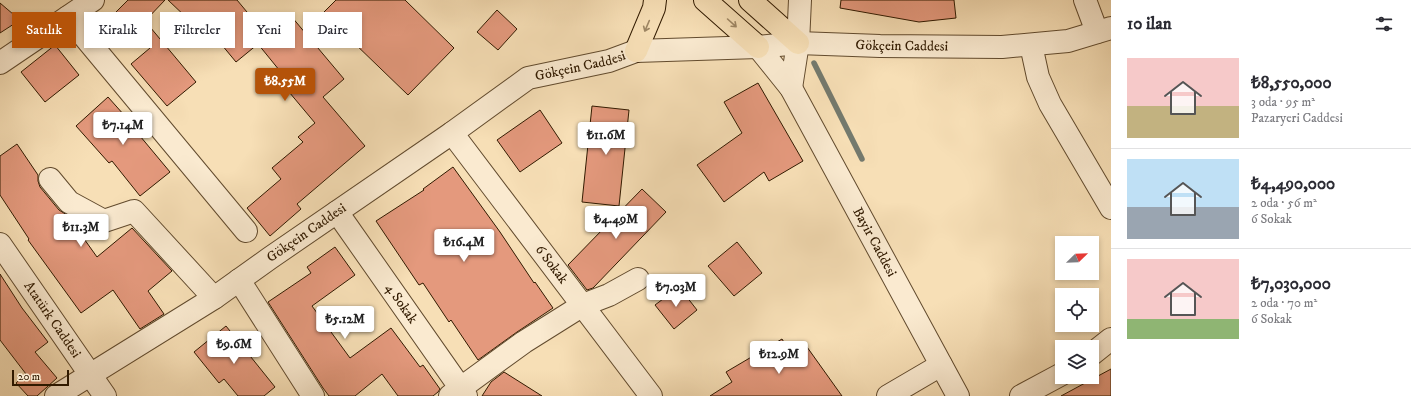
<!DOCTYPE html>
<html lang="tr">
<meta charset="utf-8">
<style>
:root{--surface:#fff;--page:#f2f2f3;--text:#2b2b33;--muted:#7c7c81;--line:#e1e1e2;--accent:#b45309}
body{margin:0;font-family:"IM FELL DW Pica",serif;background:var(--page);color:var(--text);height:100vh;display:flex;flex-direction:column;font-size:15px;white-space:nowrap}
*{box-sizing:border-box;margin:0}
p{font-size:13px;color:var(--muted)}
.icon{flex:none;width:22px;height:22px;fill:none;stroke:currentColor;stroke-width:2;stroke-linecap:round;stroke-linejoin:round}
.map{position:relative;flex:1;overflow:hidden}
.sheet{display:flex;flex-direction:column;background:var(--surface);width:300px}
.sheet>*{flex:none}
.banner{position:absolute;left:12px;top:12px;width:380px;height:36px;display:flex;gap:8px}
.needle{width:26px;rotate:67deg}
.fabs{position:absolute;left:1055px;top:236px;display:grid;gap:8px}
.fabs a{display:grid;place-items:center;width:44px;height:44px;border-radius:0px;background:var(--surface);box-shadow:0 2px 6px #0003;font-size:20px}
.scale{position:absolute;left:12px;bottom:10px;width:57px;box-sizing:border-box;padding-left:4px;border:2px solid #311a00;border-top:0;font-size:11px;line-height:14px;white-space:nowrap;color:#311a00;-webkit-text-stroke:3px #faead0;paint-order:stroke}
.price{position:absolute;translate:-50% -34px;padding:0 9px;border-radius:4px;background:#fff;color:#222;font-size:13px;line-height:26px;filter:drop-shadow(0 1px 2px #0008)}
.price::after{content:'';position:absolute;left:50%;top:24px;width:12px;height:9px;margin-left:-6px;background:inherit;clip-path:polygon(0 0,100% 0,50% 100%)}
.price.on{background:var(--accent);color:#fff}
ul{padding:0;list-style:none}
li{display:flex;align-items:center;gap:12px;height:100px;padding:0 16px}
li+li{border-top:1px solid var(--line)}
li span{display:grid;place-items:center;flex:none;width:112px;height:80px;border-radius:0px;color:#555}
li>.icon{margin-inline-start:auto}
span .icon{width:48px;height:48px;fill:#fffc;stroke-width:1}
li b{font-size:17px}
h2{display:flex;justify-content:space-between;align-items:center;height:48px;padding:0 16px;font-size:17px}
.tag{padding:0 14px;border-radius:0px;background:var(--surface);box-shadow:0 2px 6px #0003;font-size:14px;line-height:36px}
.tag.on{background:var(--accent);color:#fff}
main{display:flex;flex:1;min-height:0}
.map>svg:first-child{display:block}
</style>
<main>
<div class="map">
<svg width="1111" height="396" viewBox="0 0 1111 396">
<rect width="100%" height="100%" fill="#f7dfb6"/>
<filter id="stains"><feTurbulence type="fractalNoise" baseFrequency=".005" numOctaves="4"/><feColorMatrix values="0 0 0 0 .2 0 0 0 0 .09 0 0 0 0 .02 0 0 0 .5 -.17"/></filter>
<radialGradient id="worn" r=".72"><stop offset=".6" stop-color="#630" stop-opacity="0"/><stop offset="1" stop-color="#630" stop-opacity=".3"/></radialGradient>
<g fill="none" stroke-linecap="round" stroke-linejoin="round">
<polyline stroke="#747a6e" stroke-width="5.5" points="814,63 862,159"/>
</g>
<g fill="#e4997d" stroke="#311a00">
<polygon points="128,0 165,0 145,21 196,82 167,106 131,64 150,48 114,14"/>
<polygon points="168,0 237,0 267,36 291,16 344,79 323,97 365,146 297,204 301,209 270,236 247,208 281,179 272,168 303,142 298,137 315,123 279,80 284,76 258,44 236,62 212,33 208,38"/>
<polygon points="336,0 405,0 454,48 408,95 323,13"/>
<polygon points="841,0 954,0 956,18 919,22 840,8"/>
<polygon points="0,3 20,20 0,33"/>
<polygon points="497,10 517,29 498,50 477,32"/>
<polygon points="55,45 79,75 45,102 21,72"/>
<polygon points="758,83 803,161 769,181 764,172 724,202 697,165 742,133 724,102"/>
<polygon points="108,97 141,134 140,136 170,172 140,196 112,161 109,163 76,126"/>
<polygon points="592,106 629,110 619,206 582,202"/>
<polygon points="540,110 562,143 520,172 497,140"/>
<polygon points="17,144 38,175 38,181 40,187 59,210 67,215 97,257 132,228 172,271 148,291 164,314 140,329 113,290 81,313 28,240 29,239 0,195 0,156"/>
<polygon points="453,167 500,232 534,283 535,282 553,308 517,332 478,360 451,320 449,322 423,283 419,285 376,221 424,190 423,189"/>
<polygon points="642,189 666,212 593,288 587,290 568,265"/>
<polygon points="737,242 762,273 734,296 708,266"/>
<polygon points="335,247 355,275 312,306 350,358 391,328 420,367 423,365 440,389 438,392 433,396 398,396 382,374 355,396 329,396 323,388 268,302 311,273 307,267"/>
<polygon points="0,274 22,308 48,342 35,352 57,378 37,396 28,396 16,383 26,374 0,340"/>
<polygon points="679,287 697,310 674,329 655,305"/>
<polygon points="226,326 275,387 264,396 238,396 224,379 219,383 194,352"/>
<polygon points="782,339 793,357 807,347 842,396 710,396 732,382 726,372"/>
<polygon points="1111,369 1111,396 1061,396"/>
<polygon points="504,372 542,396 482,396 491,382"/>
</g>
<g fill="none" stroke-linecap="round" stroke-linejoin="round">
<g stroke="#624b2e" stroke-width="24">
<g id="minor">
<polyline points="1085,0 1097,32"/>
<polyline points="68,17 246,231"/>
<polyline points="1031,45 1038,77 1050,104 1111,208"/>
<path id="s1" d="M 758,47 L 791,88 L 958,396"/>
<polyline points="0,63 93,0"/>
<polyline points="791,88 798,43 800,0"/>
<path id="s2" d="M 452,133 L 651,396"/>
<polyline points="50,179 69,202 104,221 134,211 214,298"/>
<path id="s3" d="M 337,212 L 466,396"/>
<path id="s4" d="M 0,244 L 105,396"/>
<polyline points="239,280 313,396"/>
<polyline points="1092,354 1111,339"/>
<path id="s5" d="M 56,396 L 214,298 L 270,258 L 452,133 L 528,78 L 609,61 L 636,51 L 758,47 L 798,43 L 880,46 L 1002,47 L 1068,41 L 1111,28"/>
<polyline points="450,396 524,342 583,305 609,295 638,279"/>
<polyline points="888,396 941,365"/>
<polyline points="1021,396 1062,374"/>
</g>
</g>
<g stroke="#311a00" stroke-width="24">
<g id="major">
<polyline points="705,0 758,47"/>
<polyline points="750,0 798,43"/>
<polyline points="636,51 654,8 655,0"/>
</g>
</g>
<use href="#minor" stroke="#faead0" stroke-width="22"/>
<use href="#major" stroke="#f7dfb6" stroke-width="22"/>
</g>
<defs><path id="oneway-shaft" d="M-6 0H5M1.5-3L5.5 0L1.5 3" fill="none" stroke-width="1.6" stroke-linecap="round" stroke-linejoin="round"/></defs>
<g stroke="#9e8664">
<use href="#oneway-shaft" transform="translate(732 23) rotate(42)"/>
<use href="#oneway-shaft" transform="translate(647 26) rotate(113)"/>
</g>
<g text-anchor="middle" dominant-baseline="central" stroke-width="3" stroke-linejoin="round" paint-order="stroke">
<g font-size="14" fill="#311a00" stroke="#faead0">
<text stroke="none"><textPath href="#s5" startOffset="947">Gökçein Caddesi</textPath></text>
<text stroke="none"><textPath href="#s5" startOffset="623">Gökçein Caddesi</textPath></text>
<text stroke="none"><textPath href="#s5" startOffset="299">Gökçein Caddesi</textPath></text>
<text stroke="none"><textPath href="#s1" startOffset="228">Bayir Caddesi</textPath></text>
<text stroke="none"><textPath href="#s2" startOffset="165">6 Sokak</textPath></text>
<text stroke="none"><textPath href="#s3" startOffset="112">4 Sokak</textPath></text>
<text stroke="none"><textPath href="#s4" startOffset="92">Atatürk Caddesi</textPath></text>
</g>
</g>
<rect width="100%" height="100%" filter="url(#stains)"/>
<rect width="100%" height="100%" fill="url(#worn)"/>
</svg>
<div class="fabs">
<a><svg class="needle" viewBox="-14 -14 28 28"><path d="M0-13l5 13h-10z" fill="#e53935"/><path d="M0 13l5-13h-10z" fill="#7c7c81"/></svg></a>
<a><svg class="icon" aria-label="locate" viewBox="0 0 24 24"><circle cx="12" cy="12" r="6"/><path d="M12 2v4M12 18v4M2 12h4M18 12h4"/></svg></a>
<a><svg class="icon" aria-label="layers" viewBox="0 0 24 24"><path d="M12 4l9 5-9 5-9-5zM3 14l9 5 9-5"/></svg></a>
</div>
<div class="scale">20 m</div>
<b class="price on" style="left:285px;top:102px">₺8.55M</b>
<b class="price" style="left:123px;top:146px">₺7.14M</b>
<b class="price" style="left:606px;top:156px">₺11.6M</b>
<b class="price" style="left:616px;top:240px">₺4.49M</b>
<b class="price" style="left:81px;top:248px">₺11.3M</b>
<b class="price" style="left:464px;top:263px">₺16.4M</b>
<b class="price" style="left:676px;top:308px">₺7.03M</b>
<b class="price" style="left:345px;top:340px">₺5.12M</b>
<b class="price" style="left:234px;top:365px">₺9.6M</b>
<b class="price" style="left:779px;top:375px">₺12.9M</b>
<div class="banner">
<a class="tag on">Satılık</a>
<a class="tag">Kiralık</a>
<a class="tag">Filtreler</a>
<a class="tag">Yeni</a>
<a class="tag">Daire</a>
</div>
</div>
<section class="sheet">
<h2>10 ilan<svg class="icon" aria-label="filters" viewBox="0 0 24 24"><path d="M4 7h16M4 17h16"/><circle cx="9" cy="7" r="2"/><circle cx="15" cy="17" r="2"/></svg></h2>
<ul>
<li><span style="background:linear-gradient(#f6c9c9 60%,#c2b280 0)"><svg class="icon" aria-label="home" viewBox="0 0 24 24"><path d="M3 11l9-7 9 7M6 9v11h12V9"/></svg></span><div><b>₺8,550,000</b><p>3 oda · 95 m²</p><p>Pazaryeri Caddesi</p></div></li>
<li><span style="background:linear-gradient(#bfe0f5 60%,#9aa5b1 0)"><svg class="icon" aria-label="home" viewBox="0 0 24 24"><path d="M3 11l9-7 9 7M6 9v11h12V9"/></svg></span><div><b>₺4,490,000</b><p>2 oda · 56 m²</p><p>6 Sokak</p></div></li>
<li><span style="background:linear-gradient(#f6c9c9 75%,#8fb573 0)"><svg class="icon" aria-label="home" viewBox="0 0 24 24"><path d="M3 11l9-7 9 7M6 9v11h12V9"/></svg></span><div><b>₺7,030,000</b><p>2 oda · 70 m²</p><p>6 Sokak</p></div></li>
</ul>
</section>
</main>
